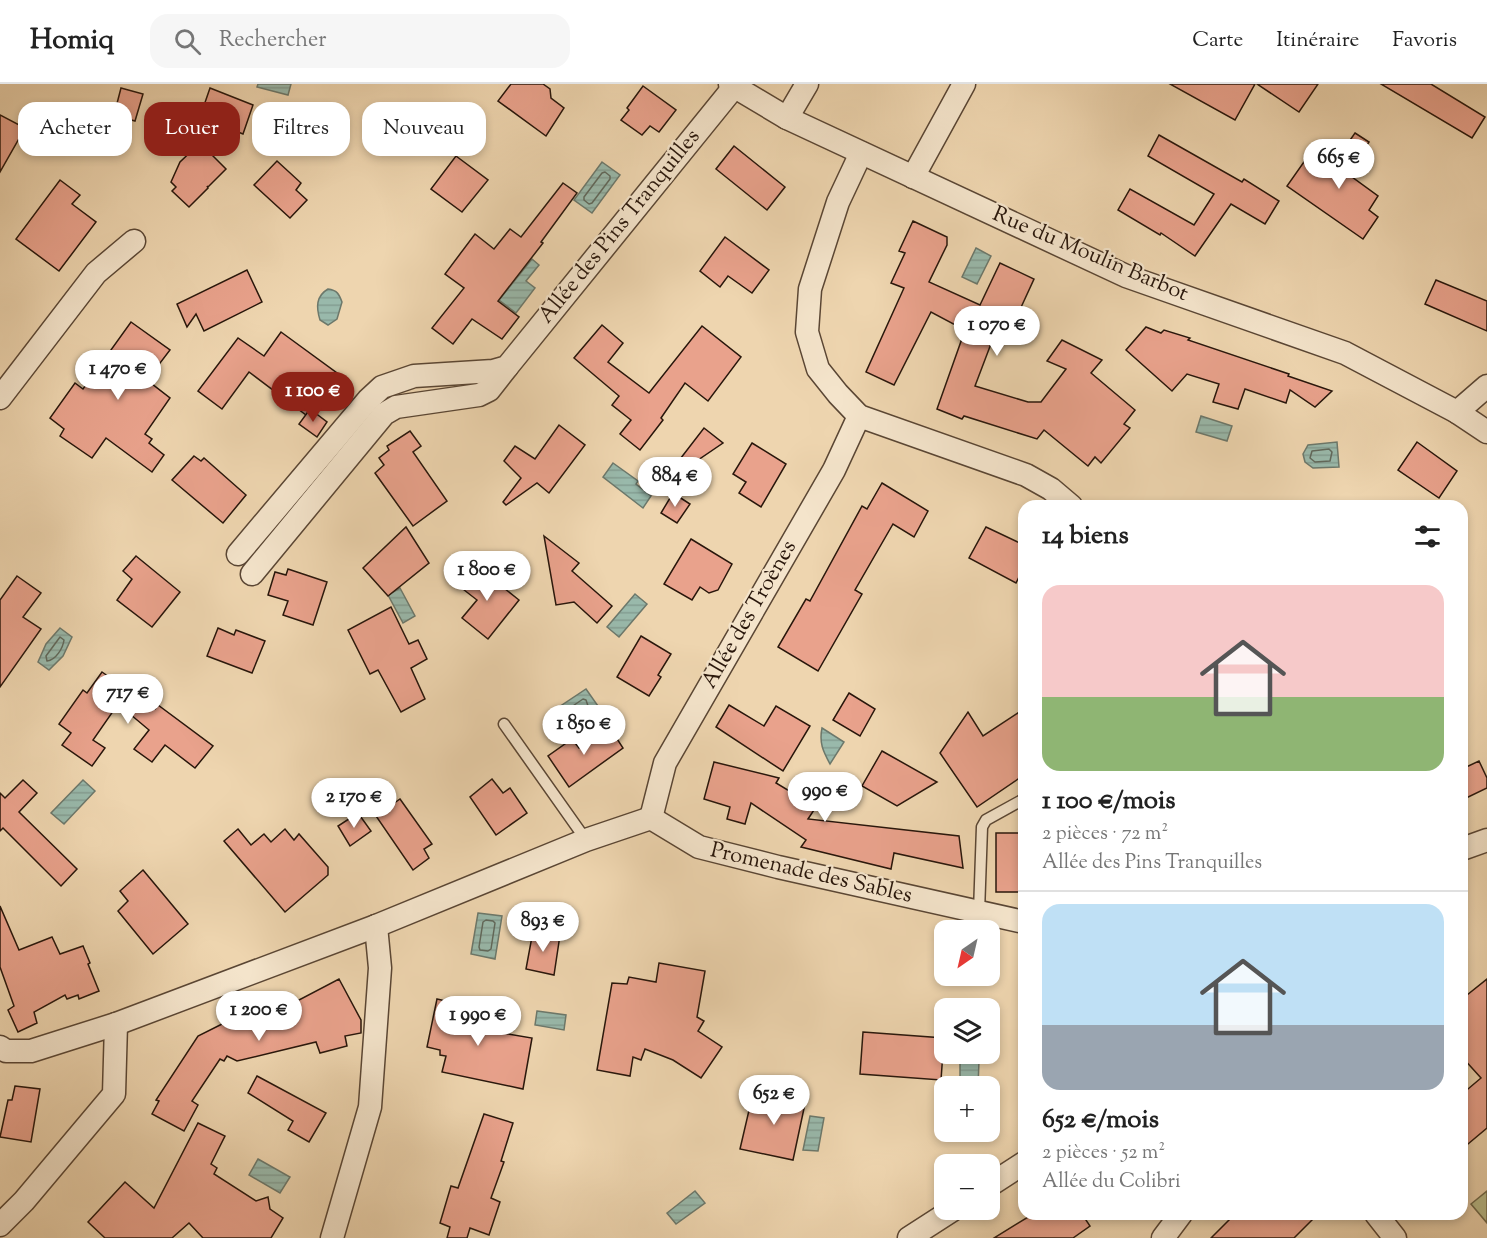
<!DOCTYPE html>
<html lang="fr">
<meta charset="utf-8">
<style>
:root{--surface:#fff;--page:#f6f6f6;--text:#222;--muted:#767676;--line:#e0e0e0;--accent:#8f2418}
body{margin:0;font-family:"Sorts Mill Goudy",serif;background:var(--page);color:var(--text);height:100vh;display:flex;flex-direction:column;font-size:22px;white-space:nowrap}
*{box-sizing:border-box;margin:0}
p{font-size:20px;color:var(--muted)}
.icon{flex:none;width:33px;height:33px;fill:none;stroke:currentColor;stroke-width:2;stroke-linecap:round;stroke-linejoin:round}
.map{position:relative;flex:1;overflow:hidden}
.sheet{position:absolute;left:1018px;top:416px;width:450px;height:720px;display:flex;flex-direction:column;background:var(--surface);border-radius:18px;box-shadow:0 3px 9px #0003}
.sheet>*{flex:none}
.guide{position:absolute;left:18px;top:18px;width:570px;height:54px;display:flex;gap:12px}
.needle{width:39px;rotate:214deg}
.controls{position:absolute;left:934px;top:836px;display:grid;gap:12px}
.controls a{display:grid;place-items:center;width:66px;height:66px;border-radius:12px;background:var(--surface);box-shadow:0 3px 9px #0003;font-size:30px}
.price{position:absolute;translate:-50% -51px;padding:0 14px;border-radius:21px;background:#fff;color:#222;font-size:20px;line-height:39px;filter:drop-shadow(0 2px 3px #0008)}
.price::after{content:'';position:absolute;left:50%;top:36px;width:18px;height:14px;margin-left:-9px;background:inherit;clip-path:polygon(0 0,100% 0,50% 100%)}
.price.current{background:var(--accent);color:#fff}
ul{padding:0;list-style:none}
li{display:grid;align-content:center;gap:12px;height:318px;padding:0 24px}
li+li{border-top:2px solid var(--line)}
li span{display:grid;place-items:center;height:186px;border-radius:18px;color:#555}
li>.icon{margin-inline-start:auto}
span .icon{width:108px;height:108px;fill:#fffc;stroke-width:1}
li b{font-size:26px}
h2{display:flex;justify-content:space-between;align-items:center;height:72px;padding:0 24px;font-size:26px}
.chip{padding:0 21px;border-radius:18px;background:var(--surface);box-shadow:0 3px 9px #0003;font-size:21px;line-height:54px}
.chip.current{background:var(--accent);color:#fff}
header{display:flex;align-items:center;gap:36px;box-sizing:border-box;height:84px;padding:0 30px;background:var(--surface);border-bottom:2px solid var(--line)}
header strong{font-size:28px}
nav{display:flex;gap:33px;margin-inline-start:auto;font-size:21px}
.search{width:420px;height:54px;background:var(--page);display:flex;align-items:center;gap:15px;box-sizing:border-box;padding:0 21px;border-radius:18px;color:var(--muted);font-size:22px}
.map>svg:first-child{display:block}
</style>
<header>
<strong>Homiq</strong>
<div class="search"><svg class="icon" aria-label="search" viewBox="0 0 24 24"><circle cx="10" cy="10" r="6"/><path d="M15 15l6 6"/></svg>Rechercher</div>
<nav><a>Carte</a><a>Itinéraire</a><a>Favoris</a></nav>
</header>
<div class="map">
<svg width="1487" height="1154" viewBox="0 0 1487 1154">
<defs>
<pattern id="water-rules" width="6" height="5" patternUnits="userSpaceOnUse" patternTransform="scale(1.5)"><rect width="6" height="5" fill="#99b9ab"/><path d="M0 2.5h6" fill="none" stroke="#849e92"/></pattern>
</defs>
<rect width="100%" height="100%" fill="#eed5af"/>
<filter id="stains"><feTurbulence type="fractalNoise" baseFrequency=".00333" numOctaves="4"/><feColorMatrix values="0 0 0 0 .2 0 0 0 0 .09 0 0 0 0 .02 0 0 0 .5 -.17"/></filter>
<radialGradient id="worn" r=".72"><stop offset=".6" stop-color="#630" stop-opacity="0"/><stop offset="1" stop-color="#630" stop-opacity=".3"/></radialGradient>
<polygon fill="#b8bd8c" stroke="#706a4c" stroke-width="1.5" points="1487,1107 1487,1139 1471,1120"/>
<g fill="url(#water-rules)" stroke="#6c786b" stroke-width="1.5">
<polygon points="258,0 291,0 288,11 257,3"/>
<polygon points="602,78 620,91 592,129 574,116"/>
<polygon points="976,164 991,172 977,200 962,193"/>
<polygon points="532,175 539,181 526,197 535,204 516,229 499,216"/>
<path d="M 328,205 C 337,206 339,210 342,218 L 337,235 L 328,241 L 320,236 C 316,223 316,212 328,205 Z"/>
<polygon points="1201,332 1232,342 1227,357 1196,348"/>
<polygon points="1337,358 1339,383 1313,384 1305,378 1303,370 1308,361"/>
<polygon points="613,379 638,397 636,400 651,412 643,424 603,393"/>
<polygon points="400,504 415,532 403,539 388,511"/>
<polygon points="635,510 647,520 619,553 607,543"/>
<polygon points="60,544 72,553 63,572 49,586 38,578 46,560"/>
<polygon points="586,605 598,622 565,645 553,627"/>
<path d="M 822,644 L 844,658 L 830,680 C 823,667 819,659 822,644 Z"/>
<polygon points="83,696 95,707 64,740 51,729"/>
<polygon points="478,829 502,832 495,875 471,870"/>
<polygon points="537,927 566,931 564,946 535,941"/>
<polygon points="960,976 979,977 978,1002 960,1002"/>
<polygon points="810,1032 824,1034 818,1067 803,1066"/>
<polygon points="258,1075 290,1093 280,1109 249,1091"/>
<polygon points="695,1107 705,1119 676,1140 667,1129"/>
</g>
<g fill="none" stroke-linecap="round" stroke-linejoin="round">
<g stroke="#60685b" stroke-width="1.5">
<polygon points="605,88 610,92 610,95 592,119 589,120 584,116 584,113 602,89"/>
<polygon points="1329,365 1332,368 1330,377 1315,378 1310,374 1312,367"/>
<path d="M 60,553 L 64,556 C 63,564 56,576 47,577 L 46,572 Z"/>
<polygon points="583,615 586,616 588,622 569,635 566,635 564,628"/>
<polygon points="486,836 493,837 495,839 491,865 488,867 480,866 479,863 483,838"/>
</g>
</g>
<g fill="#e9a28c" stroke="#28160b" stroke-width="1.5">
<polygon points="511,0 543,0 550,5 551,14 564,24 546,52 498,17"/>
<polygon points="1170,0 1255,0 1235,36"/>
<polygon points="1257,0 1318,0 1299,28"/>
<polygon points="1381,0 1431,0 1485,33 1472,54"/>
<polygon points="643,2 676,26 659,48 650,42 642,51 621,36 629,26 627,24"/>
<polygon points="121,4 143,10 135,37 114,31"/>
<polygon points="210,4 253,21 243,50 200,33"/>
<polygon points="0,31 25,44 0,88"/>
<polygon points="1355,49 1369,58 1348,90 1378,112 1369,126 1378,133 1363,155 1287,102 1306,75 1327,89"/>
<polygon points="1159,51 1242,98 1244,95 1279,117 1265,140 1231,120 1195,172 1161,149 1160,151 1118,126 1130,105 1194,141 1214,110 1148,72"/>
<polygon points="200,59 226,85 208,103 207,102 208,104 189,123 172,107 176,103 171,98 180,78"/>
<polygon points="734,62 785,103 767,126 716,85"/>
<polygon points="456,72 488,96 462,128 431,105"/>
<polygon points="277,77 301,99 296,106 307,116 290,134 254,101"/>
<polygon points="60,96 80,111 72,120 96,138 59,187 16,155"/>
<polygon points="563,99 577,109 541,158 543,159 498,217 519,233 502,255 472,235 453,260 432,244 464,204 445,190 475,150 494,165 510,145 521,153"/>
<polygon points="913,137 947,153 947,161 929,198 980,221 1000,179 1034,195 1012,243 1000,236 975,302 1028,318 1041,318 1066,285 1047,277 1062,256 1102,276 1091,289 1135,326 1124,340 1130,344 1101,379 1095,373 1088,382 1044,346 1037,355 964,332 962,335 937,325 965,246 931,228 894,301 866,288 904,204 891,199 905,169 899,167"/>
<polygon points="725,153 769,186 752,209 728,192 720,203 700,187"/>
<polygon points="247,186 262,218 204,247 196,230 187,243 177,220"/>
<polygon points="1436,196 1487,217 1487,247 1425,220"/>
<polygon points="131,238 170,266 147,296 170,314 145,350 152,355 149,359 164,371 152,388 106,354 92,374 60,352 64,345 50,334 75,299 83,305"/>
<polygon points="602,241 623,259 608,278 649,309 702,242 741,273 708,317 685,299 661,334 663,336 640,366 620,350 631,336 612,321 619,312 574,274"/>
<polygon points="1146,243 1161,249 1164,246 1190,254 1188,256 1289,290 1288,292 1332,307 1315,323 1290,306 1286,319 1245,305 1238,325 1213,318 1219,300 1187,290 1172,307 1126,266"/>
<polygon points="281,248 337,289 306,331 249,288 222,325 198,307 238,254 264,272"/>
<polygon points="310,325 327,338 317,353 299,340"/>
<polygon points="559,341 585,361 549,409 537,399 506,421 503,418 521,394 504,377 515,362 535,375"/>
<polygon points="704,344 723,359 670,395 667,392"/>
<polygon points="410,347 421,362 413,368 447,417 413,442 375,389 384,381 379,374 389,366 387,362"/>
<polygon points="1417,358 1457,387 1439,414 1398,386"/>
<polygon points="752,359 786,380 761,423 739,409 746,398 733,390"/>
<polygon points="194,372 201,377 204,374 246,411 223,439 172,396"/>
<polygon points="882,399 928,427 914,453 893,440 855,506 862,510 818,587 778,563 806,515 810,517 862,422 867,425"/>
<polygon points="673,409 690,420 677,439 661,429"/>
<polygon points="406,443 429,479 388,512 363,484"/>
<polygon points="986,443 1024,461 1024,483 1016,499 969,474"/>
<polygon points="544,452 579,479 572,487 612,522 597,539 574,518 556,521"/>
<polygon points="691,455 732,480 718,506 709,509 700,503 692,516 664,500"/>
<polygon points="136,472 180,508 152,543 117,516 132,495 123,487"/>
<polygon points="476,482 519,516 488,555 462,534 477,516 459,502"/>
<polygon points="288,485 327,498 313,541 283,531 288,517 268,511 275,488 286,491"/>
<polygon points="17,492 41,509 23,533 41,545 0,603 0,516"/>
<polygon points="391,523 409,560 418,556 427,575 411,584 425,615 401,628 378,586 370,590 348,546"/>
<polygon points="218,544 234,551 236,546 265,557 252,589 207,572"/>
<polygon points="641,552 671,570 658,591 661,593 649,612 617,593"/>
<polygon points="102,588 155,625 158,621 213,662 195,684 165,661 152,678 134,665 149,646 118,620 93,656 105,664 92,682 62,661 71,649 59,640 83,606 87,609"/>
<polygon points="849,609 875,625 860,652 833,636"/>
<polygon points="729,621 764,642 776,622 810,642 783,687 716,643"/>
<polygon points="1024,625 1024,691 977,723 940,669 968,628 983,652"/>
<polygon points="610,644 623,664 569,703 548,672 572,655 579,664"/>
<polygon points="882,667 937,698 897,722 862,702"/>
<polygon points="1479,677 1487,694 1487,704 1462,716 1462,685"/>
<polygon points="714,678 779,694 776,699 816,723 808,735 959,752 963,784 894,769 891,785 801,763 806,756 751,719 745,740 727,735 730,723 704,715"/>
<polygon points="492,695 503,709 510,704 527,729 496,751 470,713"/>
<polygon points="23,696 37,709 19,728 77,785 61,802 3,744 0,747 0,709 5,714"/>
<polygon points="400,715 432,760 424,765 429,774 413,786 376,732"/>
<polygon points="358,729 371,747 350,762 338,742"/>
<polygon points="238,745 251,761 264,750 271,758 285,745 294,756 299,750 328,783 328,791 285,828 224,757"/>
<rect x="996" y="749" width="28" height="59"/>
<polygon points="143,786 188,840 153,870 118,827 128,817 120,807"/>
<polygon points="0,822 19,866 52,853 60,870 83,862 90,879 88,880 99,907 79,915 78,911 67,915 65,911 34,928 37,939 18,948 8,926 14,922 0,883"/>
<polygon points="533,847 560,851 554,891 526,885"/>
<polygon points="659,879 705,887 697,933 704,937 698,947 722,963 701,994 673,976 645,965 641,976 633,973 630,992 597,986 612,899 627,900 629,893 656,898"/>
<polygon points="339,895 361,936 361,949 345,952 347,962 320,969 316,958 237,977 227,972 224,977 220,975 192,1017 198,1021 184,1047 152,1030 159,1017 156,1016 198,952 234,934 233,931 272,911 280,926"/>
<polygon points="1487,895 1487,1044 1462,1065 1462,1010 1481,994 1462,973 1462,915"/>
<polygon points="437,915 482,925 478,945 532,954 523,1005 442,988 446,972 440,971 440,966 427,963"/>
<polygon points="863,948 944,954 941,996 860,990"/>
<polygon points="257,992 326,1029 309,1058 288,1046 293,1037 248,1009"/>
<polygon points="15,1002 40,1005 31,1058 0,1053 8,1016 12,1016"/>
<polygon points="767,1006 806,1015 793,1076 740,1065 750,1022 763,1024"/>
<polygon points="484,1030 513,1039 501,1077 504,1078 491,1114 500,1118 489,1151 470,1144 467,1154 447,1154 450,1143 440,1139 451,1102 458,1104"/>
<polygon points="198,1039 225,1052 211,1080 217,1084 214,1090 256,1117 268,1113 270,1125 283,1134 271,1154 203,1154 189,1139 172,1154 105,1154 88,1138 125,1098 154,1124"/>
<polygon points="1033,1130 1082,1130 1090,1142 1073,1154 994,1154"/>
<polygon points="1235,1130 1318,1130 1294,1154 1211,1154"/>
</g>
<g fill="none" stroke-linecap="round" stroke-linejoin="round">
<g stroke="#5a4634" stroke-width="13">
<g id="service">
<polyline points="504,640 586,756"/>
<polyline points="979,828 982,743 986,736 1024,715"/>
</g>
</g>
<g stroke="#5a4634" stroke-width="25">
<g id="minor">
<polyline points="730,0 787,34 1126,192 1345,269 1457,328 1487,348"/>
<polyline points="787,34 807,0"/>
<polyline points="861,69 838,118 810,205 807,248 818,285 838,310 859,332 1026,391 1051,405 1071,422"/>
<polyline points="913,93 964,0"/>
<polyline points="0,314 96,189 134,157"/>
<polyline points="1457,328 1487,302"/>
<polyline points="238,470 368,316 382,303 414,292 493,287 507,283 734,3"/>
<polyline points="252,490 384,330 396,323 479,311 489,306 507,283"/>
<polyline points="651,734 665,679 834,386 859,332"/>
<polyline points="1462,765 1487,756"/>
<polyline points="0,963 6,967 31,967 116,940 376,842 586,756 651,734 699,763 778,783 1024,838"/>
<polyline points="990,1101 1024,1079"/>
<polyline points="1376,1130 1395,1154"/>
<polyline points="0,1141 24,1117 114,1010 116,940"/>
<polyline points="332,1154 370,1023 380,884 376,842"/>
<polyline points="909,1154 954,1125"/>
<polyline points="1163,1154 1181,1130"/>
</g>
</g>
<use href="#service" stroke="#f4e4cb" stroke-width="10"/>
<use href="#minor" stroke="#f4e4cb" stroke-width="22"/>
</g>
<g text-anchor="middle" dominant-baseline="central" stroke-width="4.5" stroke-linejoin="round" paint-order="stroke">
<g font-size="22" fill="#28160b" stroke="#f4e4cb">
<text transform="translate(620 143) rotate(-51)">Allée des Pins Tranquilles</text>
<text transform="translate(1090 171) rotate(23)">Rue du Moulin Barbot</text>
<text transform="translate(750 531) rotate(-60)">Allée des Troènes</text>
<text transform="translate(811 790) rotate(13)">Promenade des Sables</text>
</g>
</g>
<rect width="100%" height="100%" filter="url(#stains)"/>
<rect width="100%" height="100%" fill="url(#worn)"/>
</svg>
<div class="controls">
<a><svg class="needle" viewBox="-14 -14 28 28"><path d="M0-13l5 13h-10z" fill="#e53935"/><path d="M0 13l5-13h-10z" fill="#767676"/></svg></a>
<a><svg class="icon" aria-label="layers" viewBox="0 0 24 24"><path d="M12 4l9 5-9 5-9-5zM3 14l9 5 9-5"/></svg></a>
<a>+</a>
<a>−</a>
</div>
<b class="price" style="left:1339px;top:106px">665 €</b>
<b class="price" style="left:997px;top:273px">1 070 €</b>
<b class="price" style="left:118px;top:317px">1 470 €</b>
<b class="price current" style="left:313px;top:339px">1 100 €</b>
<b class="price" style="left:675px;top:424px">884 €</b>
<b class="price" style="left:487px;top:518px">1 800 €</b>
<b class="price" style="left:128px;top:641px">717 €</b>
<b class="price" style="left:584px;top:672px">1 850 €</b>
<b class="price" style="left:825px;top:739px">990 €</b>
<b class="price" style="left:354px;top:745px">2 170 €</b>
<b class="price" style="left:543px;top:869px">893 €</b>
<b class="price" style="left:259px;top:958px">1 200 €</b>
<b class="price" style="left:478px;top:963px">1 990 €</b>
<b class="price" style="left:774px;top:1042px">652 €</b>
<div class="guide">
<a class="chip">Acheter</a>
<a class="chip current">Louer</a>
<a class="chip">Filtres</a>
<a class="chip">Nouveau</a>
</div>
<section class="sheet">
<h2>14 biens<svg class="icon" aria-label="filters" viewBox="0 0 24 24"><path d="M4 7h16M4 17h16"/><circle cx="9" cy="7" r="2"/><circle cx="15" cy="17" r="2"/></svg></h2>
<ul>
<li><span style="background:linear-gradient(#f6c9c9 60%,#8fb573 0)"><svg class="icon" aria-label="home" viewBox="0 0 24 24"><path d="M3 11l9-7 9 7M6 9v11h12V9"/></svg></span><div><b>1 100 €/mois</b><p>2 pièces · 72 m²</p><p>Allée des Pins Tranquilles</p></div></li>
<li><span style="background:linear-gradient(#bfe0f5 65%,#9aa5b1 0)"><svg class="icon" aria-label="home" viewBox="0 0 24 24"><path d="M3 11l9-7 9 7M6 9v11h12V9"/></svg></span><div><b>652 €/mois</b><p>2 pièces · 52 m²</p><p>Allée du Colibri</p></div></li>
</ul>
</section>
</div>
